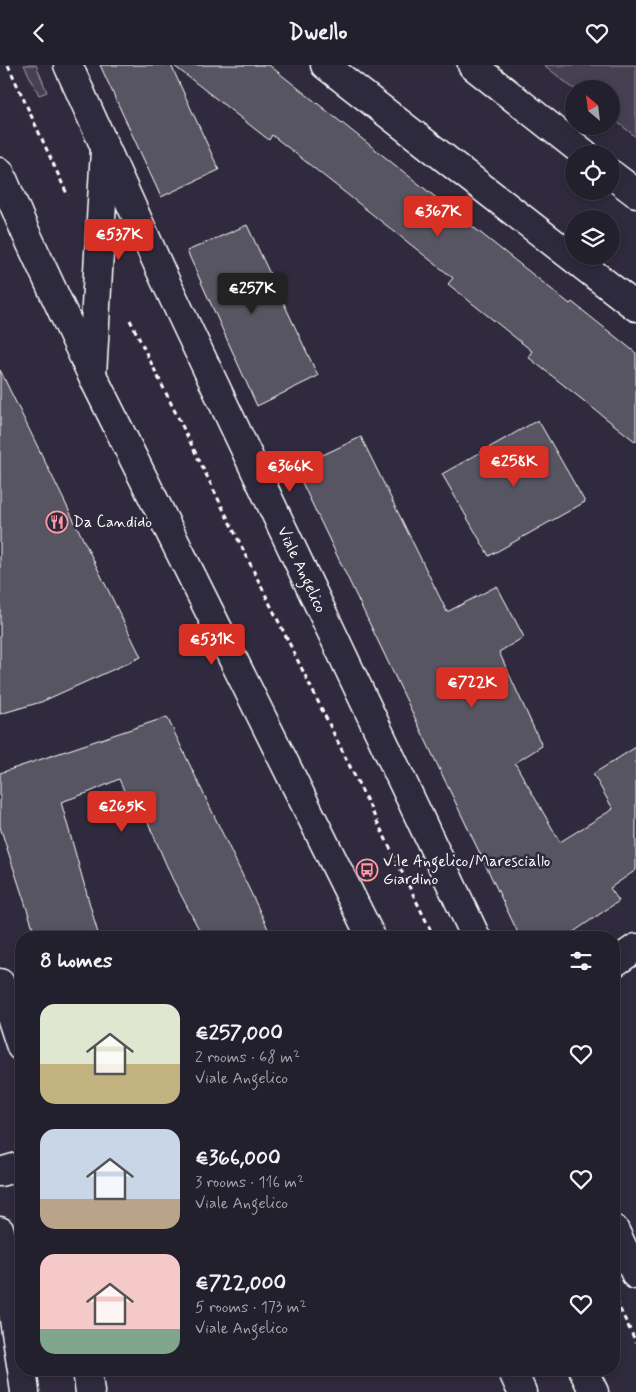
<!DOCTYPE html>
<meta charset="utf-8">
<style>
:root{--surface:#23202e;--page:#2f2d3a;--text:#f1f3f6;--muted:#a3a3aa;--line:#403e4a;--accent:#d93025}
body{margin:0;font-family:Mynerve,sans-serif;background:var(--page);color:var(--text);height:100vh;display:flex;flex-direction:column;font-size:19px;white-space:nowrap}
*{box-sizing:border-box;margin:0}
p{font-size:16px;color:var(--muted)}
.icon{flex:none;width:28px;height:28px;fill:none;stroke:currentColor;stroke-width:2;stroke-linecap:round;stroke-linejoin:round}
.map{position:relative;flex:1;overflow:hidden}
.side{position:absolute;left:15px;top:866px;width:605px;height:445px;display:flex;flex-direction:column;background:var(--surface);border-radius:20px;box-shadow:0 2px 8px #0003,0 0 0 1px var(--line)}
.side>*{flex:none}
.needle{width:32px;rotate:332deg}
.buttons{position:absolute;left:565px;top:15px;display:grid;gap:10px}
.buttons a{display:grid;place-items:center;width:55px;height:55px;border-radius:50%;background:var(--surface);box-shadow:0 2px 8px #0003,0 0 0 1px var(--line);font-size:25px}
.price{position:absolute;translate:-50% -42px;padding:0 11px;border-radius:5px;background:var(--accent);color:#fff;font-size:16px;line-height:32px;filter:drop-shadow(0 1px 2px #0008)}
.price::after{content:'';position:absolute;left:50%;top:30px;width:15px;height:11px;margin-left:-8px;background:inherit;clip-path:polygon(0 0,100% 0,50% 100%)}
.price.current{background:#222;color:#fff}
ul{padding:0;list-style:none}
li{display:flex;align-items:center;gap:15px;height:125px;padding:0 25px}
li span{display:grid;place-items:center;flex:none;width:140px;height:100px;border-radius:15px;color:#555}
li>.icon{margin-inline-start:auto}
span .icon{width:60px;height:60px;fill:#fffc;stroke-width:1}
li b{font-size:21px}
h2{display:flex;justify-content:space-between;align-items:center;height:60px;padding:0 25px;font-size:21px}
header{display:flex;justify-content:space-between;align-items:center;height:65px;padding:0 25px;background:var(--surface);font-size:22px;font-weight:700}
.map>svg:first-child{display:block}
</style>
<header><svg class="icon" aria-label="back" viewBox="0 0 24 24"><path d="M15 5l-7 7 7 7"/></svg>Dwello<svg class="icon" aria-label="heart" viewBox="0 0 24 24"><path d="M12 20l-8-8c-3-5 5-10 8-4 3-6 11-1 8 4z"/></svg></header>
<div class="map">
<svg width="636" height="1327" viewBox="0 0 636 1327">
<rect width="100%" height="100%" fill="#2f2a3d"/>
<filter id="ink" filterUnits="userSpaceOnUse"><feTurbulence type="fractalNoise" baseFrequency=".02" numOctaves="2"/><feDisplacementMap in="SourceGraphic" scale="10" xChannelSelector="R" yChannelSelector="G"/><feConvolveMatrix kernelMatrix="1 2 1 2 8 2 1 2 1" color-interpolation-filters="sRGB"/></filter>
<g filter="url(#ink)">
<g fill="#464152" stroke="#a2a0a8">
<polygon points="24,0 36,0 47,27 39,30"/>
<polygon points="544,0 636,0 636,72 611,52 611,24 574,24"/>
</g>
<g fill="#595564" stroke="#fff">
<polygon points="100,0 171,0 219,105 161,132"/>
<polygon points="173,0 269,0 570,239 572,237 636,288 636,377 528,292 532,286 448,219 453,213 272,70 269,75"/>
<polygon points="247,160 318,311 257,341 187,186"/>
<polygon points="0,305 141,592 41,637 0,649"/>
<polygon points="538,355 585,437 489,491 442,409"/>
<polygon points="361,372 447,547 497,521 524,572 499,587 542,681 515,698 560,777 613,744 593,709 636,682 636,805 610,823 619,836 566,872 520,872 295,403"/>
<polygon points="167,652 272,872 203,872 172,813 137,732 128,734 119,714 90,727 61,737 99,872 36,872 0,762 0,708"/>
</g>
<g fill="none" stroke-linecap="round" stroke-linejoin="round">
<g stroke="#fff" stroke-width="31">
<g id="street">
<path id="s1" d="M 68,0 L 164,213 L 476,872"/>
<polyline points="325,0 636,242"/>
<polyline points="472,0 585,89"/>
<polyline points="611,109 636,128"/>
<polyline points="92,310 105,85"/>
<polyline points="614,898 636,883"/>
<polyline points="0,1107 21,1101"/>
<polyline points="614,1164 636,1210"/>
<polyline points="512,1305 522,1327"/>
</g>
</g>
<g stroke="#fff" stroke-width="31">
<g id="secondary">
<polyline points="0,107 25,166 92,310 371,872"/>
<polyline points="583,1305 594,1327"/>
</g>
</g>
<g stroke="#fff" stroke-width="31">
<g id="primary">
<polyline points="0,918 21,982"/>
<polyline points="0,1166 21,1299"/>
<polyline points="22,1305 25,1327"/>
<polyline points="87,1305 90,1327"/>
</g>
</g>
<g stroke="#fff" stroke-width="3" stroke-dasharray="5 4" stroke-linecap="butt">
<polyline points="8,0 68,131"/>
<polyline points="130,255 434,872"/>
<polyline points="616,1236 636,1277"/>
</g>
<use href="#street" stroke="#2f2a3d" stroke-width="28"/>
<use href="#secondary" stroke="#2f2a3d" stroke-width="28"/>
<use href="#primary" stroke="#2f2a3d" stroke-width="28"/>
</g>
</g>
<defs>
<g id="restaurant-ring" transform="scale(1.125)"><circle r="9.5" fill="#2f2a3d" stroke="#ff9aa2" stroke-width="1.5"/><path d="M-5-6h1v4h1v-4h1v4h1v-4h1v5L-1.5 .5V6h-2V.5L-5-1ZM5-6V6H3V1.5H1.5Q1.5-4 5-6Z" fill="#ff9aa2"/></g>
<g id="bus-ring" transform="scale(1.125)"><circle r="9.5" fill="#2f2a3d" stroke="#ff9aa2" stroke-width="1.5"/><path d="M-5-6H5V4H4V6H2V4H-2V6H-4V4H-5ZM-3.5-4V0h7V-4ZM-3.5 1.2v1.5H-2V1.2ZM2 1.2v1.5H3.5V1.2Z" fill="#ff9aa2"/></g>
</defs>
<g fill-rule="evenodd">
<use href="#restaurant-ring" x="57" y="457"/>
<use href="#bus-ring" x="367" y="805"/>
</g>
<g text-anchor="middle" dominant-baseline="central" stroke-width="5" stroke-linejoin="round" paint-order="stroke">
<g font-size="16" fill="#fff" stroke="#2f2a3d" text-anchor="start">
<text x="73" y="457">Da Candido</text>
<text x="383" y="796">V.le Angelico/Maresciallo<tspan x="383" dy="18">Giardino</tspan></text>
</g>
<g font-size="16" fill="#fff" stroke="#2f2a3d">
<text stroke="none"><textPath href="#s1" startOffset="556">Viale Angelico</textPath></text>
</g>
</g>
</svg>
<div class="buttons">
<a><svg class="needle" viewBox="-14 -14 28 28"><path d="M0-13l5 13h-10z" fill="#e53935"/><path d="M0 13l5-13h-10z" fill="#a3a3aa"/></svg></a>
<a><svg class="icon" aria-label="locate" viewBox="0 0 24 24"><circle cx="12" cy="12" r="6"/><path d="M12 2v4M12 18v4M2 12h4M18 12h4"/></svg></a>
<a><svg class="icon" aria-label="layers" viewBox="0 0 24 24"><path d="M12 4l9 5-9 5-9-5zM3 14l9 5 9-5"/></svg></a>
</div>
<b class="price" style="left:438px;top:173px">€367K</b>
<b class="price" style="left:119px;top:196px">€537K</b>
<b class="price current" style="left:252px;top:250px">€257K</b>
<b class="price" style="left:514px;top:423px">€258K</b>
<b class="price" style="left:290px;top:428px">€366K</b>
<b class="price" style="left:212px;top:601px">€531K</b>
<b class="price" style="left:472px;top:644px">€722K</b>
<b class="price" style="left:122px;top:768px">€265K</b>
<section class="side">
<h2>8 homes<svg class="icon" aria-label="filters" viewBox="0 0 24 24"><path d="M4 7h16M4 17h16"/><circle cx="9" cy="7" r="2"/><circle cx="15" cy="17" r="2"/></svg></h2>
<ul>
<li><span style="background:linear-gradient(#dfe7d0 60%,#c2b280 0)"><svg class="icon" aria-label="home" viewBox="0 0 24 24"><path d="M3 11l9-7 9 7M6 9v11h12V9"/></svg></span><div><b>€257,000</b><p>2 rooms · 68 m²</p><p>Viale Angelico</p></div><svg class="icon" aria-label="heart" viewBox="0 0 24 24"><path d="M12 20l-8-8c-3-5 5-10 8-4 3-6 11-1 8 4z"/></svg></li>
<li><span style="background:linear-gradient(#c9d6e8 70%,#b9a48a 0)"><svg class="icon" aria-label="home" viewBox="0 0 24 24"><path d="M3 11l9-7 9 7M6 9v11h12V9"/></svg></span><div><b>€366,000</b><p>3 rooms · 116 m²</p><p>Viale Angelico</p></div><svg class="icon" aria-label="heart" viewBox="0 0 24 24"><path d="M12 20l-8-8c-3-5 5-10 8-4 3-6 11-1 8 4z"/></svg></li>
<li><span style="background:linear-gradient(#f6c9c9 75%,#7fa58c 0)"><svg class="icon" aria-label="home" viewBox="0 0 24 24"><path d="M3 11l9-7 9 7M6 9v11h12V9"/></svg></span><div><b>€722,000</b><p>5 rooms · 173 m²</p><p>Viale Angelico</p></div><svg class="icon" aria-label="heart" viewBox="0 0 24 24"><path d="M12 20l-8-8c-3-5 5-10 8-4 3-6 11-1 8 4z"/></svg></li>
</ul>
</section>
</div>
